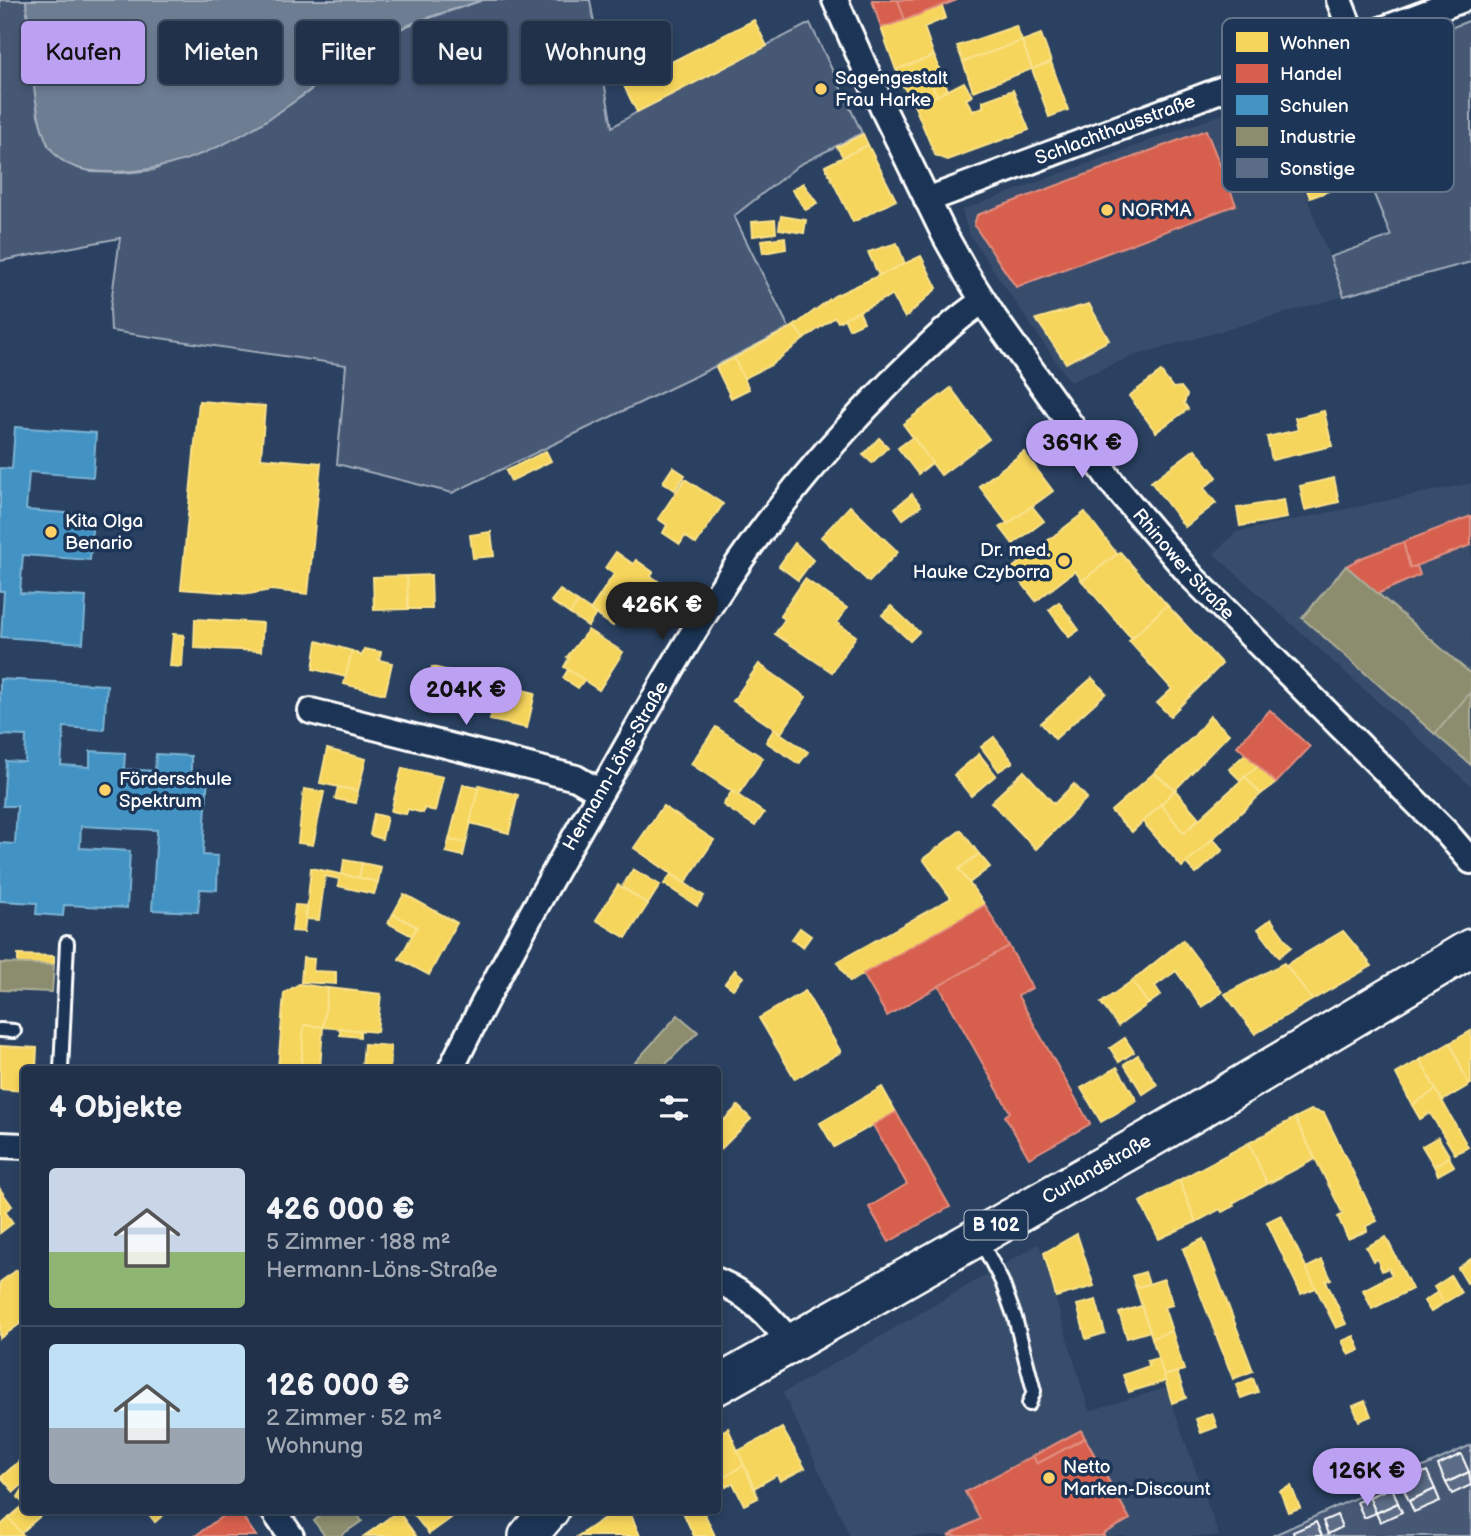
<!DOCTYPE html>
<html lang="de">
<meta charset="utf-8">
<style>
:root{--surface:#203149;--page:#2d3d53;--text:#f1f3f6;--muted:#a2a9b4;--line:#3d4c61;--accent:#bca0f2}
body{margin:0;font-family:"Balsamiq Sans",sans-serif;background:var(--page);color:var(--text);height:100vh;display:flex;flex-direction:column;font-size:26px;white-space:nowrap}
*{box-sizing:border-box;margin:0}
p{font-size:23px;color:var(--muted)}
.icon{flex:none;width:38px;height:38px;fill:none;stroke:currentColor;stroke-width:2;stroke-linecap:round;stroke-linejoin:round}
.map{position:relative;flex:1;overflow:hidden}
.side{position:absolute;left:21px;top:1066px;width:700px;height:448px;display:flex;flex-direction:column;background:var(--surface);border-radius:7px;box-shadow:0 4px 10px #0003,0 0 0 2px var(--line)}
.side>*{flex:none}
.guide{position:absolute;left:21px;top:21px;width:700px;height:63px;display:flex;gap:14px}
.price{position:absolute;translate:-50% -60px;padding:0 16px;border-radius:24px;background:var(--accent);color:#111;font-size:23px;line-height:46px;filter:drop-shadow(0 2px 4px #0008)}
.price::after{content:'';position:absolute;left:50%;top:42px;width:21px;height:16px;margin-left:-10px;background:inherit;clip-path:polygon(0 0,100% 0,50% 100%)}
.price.active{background:#222;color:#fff}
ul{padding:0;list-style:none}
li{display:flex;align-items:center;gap:21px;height:175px;padding:0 28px}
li+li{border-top:2px solid var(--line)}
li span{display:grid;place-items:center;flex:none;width:196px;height:140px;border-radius:7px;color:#555}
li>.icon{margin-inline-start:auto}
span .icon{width:84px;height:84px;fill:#fffc;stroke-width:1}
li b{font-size:30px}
h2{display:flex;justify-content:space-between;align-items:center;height:84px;padding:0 28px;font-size:30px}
.chip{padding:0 24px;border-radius:7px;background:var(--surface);box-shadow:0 4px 10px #0003,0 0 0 2px var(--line);font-size:24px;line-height:63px}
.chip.active{background:var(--accent);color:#111}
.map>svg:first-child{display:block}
</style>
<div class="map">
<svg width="1471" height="1536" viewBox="0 0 1471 1536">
<rect width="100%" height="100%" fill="#2a4161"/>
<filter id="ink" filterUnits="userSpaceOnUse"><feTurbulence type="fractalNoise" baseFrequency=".0143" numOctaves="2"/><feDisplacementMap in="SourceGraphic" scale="14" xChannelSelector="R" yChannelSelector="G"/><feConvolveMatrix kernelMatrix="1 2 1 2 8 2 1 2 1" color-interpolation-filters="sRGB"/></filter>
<g filter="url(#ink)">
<g fill="#394e6c">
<polygon points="1269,97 1344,296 1133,356 1070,382 969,234 962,210"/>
<polygon points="1471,483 1471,786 1214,554 1236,532"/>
<polygon points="1039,1244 1089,1411 1166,1388 1219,1536 850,1536 783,1393"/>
</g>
<g fill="#465975" stroke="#a2acba" stroke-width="2">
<polygon points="0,0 26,0 38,115 48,145 91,172 123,173 154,170 303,96 373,42 409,25 483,0 590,0 612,127 637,112 810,23 862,133 799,165 734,216 789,328 700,374 452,493 337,464 346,365 111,331 110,310 120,238 0,261"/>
<polygon points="1471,20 1471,262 1344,296 1330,257 1391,236 1326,76"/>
<polygon points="1471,1445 1471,1536 1272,1536"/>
</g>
<path fill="#6d7d92" stroke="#a7b1be" stroke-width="2" d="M 26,0 L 483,0 C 446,12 407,22 374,42 C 350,56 329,76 306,93 C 250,135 181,174 109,172 C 86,172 62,168 49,146 C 32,117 30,36 26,0 Z"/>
<g fill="#f6d55c" stroke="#f9e28d" stroke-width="2">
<polygon points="942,6 946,18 924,27 934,56 896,70 881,28"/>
<polygon points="754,20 767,46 637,112 624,86"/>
<polygon points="1016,26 1022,41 963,62 957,46"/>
<polygon points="1041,34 1051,62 1032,69 1022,41"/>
<polygon points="1022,41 1032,69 973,91 963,62"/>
<polygon points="934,56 948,90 937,96 928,77 903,86 897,69"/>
<polygon points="1051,62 1068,110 1049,117 1032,69"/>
<polygon points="928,77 937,96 915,107 903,86"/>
<polygon points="964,82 972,96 966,99 973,111 983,107 983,101 1013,90 1029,130 947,160 935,155 915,107"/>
<polygon points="863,134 868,145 843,157 837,147"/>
<polygon points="868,145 896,200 853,222 825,166"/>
<polygon points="1353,156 1361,179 1310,198 1301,174"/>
<polygon points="803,183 817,203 806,210 792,190"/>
<polygon points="781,216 806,220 804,233 779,229"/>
<polygon points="775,220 776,233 753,236 752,222"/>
<polygon points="785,237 786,249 763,253 761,240"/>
<polygon points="897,243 905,264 879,276 868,252"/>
<polygon points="921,256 937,288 905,318 892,295 838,322 835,317 804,339 794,326 834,296"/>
<polygon points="1089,304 1109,340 1066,363 1036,319"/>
<polygon points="859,311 864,322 849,329 844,318"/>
<polygon points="794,326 804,339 771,365 743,379 734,358"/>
<polygon points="734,358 749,389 731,398 716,367"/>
<polygon points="1161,372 1173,388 1181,387 1187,395 1184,403 1188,409 1156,432 1129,396"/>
<polygon points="951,388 989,439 941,475 903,424"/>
<polygon points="199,401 265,406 261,458 321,463 308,594 271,590 249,594 181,589"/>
<polygon points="1324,411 1332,446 1272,460 1267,437 1298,430 1295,418"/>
<polygon points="913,437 932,463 918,474 898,448"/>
<polygon points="879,438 888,447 872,463 863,455"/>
<polygon points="1195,449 1217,477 1204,488 1216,503 1185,527 1151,482"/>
<polygon points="546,451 551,461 511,481 506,471"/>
<polygon points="1024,452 1053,491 1008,524 979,486"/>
<polygon points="673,467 685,475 675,490 663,482"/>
<polygon points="1334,478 1339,502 1305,510 1300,486"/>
<polygon points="685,479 723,504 696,544 685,536 680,544 663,533 667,525 658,519"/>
<polygon points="912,494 921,506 903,519 895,508"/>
<polygon points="1284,500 1287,518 1240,526 1237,508"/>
<polygon points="850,506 898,552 869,582 821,537"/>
<polygon points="1032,506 1044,521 1013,544 1000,527 1007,523 1008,524"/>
<polygon points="1085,512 1117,554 1082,581 1075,571 1036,601 1011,569"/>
<polygon points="491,532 494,556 473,558 470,535"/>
<polygon points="795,543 813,560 798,580 779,566"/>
<polygon points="616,552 633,564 636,560 653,572 651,576 665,586 641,622 600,595 614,574 605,568"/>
<polygon points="1120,552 1167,605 1132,639 1082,581"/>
<polygon points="431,575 432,609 408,609 407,576"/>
<polygon points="407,576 408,609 374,610 373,577"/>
<polygon points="805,579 847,608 837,623 856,636 832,672 775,634 785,619 780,616"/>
<polygon points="560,590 578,602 570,614 551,601"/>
<polygon points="600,595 624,610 613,626 590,610"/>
<polygon points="578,602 596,614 588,626 570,614"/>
<polygon points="1059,602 1079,630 1069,637 1049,610"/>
<polygon points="1167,605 1222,664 1170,716 1157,703 1172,689 1129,641"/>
<polygon points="891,606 919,632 910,641 882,615"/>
<polygon points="195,619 263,623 261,651 194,648"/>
<polygon points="588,630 623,652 599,690 564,667 569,658 567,657"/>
<polygon points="173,634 184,635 182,667 170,666"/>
<polygon points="317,641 352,651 346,677 313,669"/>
<polygon points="364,649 381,652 379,660 392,663 385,694 344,684 352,651 362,656"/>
<polygon points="759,664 806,697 781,733 733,701"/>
<polygon points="432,667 472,676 463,715 424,706"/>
<polygon points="568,670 584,680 578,688 563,678"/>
<polygon points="1092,678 1106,693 1055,739 1041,723"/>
<polygon points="486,682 498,684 494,700 482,698"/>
<polygon points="498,684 535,693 527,728 490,720"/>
<polygon points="1210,716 1229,734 1175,790 1154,773 1194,736"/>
<polygon points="716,727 763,758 738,795 691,764"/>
<polygon points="774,729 808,752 799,764 766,742"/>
<polygon points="994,737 1013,762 999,771 981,747"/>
<polygon points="327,749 366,759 358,791 320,783"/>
<polygon points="979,754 996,775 971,796 954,775"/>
<polygon points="1245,754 1258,766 1240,780 1229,769"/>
<polygon points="1258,766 1276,783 1261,794 1245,777"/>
<polygon points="402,768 443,777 435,811 424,808 423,813 408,809 406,814 391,811"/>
<polygon points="1024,771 1054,804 1074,784 1087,798 1036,849 991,802"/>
<polygon points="1154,773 1175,790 1132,832 1111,811"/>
<polygon points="1245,777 1261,794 1182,867 1143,822 1161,804 1184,833"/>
<polygon points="463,785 479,788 466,843 449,840"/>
<polygon points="479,785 518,795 509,833 470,823"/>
<polygon points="338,787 358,791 356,803 335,799"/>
<polygon points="304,789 324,792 313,845 298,843"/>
<polygon points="1175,790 1199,818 1184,833 1161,804"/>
<polygon points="732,791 764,813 755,826 723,805"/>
<polygon points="663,806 714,840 685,883 634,848"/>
<polygon points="374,814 387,817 382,839 370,835"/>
<polygon points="961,830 979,854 959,869 985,905 850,982 837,962 951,898 923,859"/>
<polygon points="1213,839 1223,850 1196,874 1186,863"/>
<polygon points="449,840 466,843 463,856 446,852"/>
<polygon points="979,854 990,867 969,883 959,869"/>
<polygon points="344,860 362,863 359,878 342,875"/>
<polygon points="362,863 381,867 378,882 359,878"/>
<polygon points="311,868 359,878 378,882 374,894 338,886 339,879 325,876 319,920 306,919"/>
<polygon points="633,869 660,885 648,904 622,887"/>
<polygon points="671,874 704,896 697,906 664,884"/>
<polygon points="618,885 648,904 626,938 596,920"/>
<polygon points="404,894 457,923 429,975 399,959 417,927 393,914"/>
<polygon points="295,905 307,906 304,932 292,931"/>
<polygon points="393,914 417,927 412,936 388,923"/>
<polygon points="1271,919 1291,947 1279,957 1258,929"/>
<polygon points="800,928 811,936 803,947 792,939"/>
<polygon points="1343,931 1372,966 1312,1000 1286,965"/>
<polygon points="1183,940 1222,992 1202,1007 1176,971 1155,986 1161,995 1148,1004 1132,981"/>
<polygon points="18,955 54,956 54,965 18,964"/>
<polygon points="303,958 314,959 313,971 336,972 336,984 301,982"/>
<polygon points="1284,963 1312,1000 1255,1034 1225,994"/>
<polygon points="735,970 743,977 733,989 725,983"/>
<polygon points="1132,981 1148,1004 1118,1026 1101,1003"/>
<polygon points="299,984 328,988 323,1027 304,1025 301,1069 278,1069 284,993"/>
<polygon points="328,988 381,994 377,1032 323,1027"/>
<polygon points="805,991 841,1052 795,1079 759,1018"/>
<polygon points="304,1025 323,1027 320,1069 301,1069"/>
<polygon points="340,1028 360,1031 360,1037 340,1035"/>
<polygon points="1471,1031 1471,1084 1469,1085 1450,1043"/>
<polygon points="1125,1038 1134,1052 1119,1062 1110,1048"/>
<polygon points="1450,1043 1469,1085 1442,1101 1420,1060"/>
<polygon points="364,1044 391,1046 390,1069 362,1067"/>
<polygon points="0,1046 37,1048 36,1069 24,1069 24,1091 0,1089"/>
<polygon points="1138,1055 1157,1085 1143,1094 1124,1064"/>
<polygon points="1420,1060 1436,1090 1412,1105 1396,1074"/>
<polygon points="1117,1067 1137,1101 1101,1122 1081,1088"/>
<polygon points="882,1087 896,1112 834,1147 820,1123"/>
<polygon points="1436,1090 1468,1147 1455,1154 1430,1113 1420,1119 1412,1105"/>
<polygon points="738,1106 751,1119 718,1152 718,1126"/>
<polygon points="1311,1110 1324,1113 1377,1221 1366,1226 1367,1231 1348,1239 1338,1217 1343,1214 1295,1118"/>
<polygon points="1295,1118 1315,1159 1267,1184 1249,1143"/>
<polygon points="1438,1137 1450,1157 1434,1166 1422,1146"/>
<polygon points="1249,1143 1267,1184 1233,1203 1234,1206 1222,1212 1220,1209 1196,1222 1179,1180"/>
<polygon points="1449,1157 1454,1166 1438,1175 1434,1166"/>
<polygon points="1179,1180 1196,1222 1159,1239 1140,1202"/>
<polygon points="0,1189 12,1206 5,1211 13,1223 0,1233"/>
<polygon points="1281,1215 1316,1288 1301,1294 1267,1222"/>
<polygon points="1077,1234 1094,1286 1056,1297 1044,1253"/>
<polygon points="1386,1237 1412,1289 1372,1309 1363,1290 1392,1275 1388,1268 1382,1271 1377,1259 1373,1261 1366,1247"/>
<polygon points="1203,1239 1253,1371 1233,1379 1183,1249"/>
<polygon points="1471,1259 1471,1280 1467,1283 1458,1268"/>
<polygon points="1322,1260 1331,1279 1326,1281 1346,1324 1336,1328 1306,1268"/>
<polygon points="17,1270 24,1280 24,1321 0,1338 0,1282"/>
<polygon points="1145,1272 1149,1284 1136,1288 1132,1276"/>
<polygon points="1451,1276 1461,1293 1444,1303 1434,1287"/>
<polygon points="1164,1279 1173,1305 1164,1307 1172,1331 1152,1338 1136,1288"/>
<polygon points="1438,1292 1444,1303 1431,1312 1424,1301"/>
<polygon points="1096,1300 1105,1333 1086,1339 1077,1305"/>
<polygon points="1141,1306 1150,1331 1127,1338 1119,1313"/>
<polygon points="1172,1331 1184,1370 1164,1376 1152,1338"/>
<polygon points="1354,1336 1360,1350 1349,1355 1342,1341"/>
<polygon points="1158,1358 1166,1381 1129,1392 1123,1375 1149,1366 1147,1361"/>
<polygon points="1177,1372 1186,1398 1172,1403 1164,1376"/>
<polygon points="1253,1378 1258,1392 1241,1398 1236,1385"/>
<polygon points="1365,1401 1371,1416 1359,1421 1353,1406"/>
<polygon points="1212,1413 1217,1427 1201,1433 1196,1419"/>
<polygon points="728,1428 744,1465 718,1481 718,1434"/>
<polygon points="782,1428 805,1468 780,1481 777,1475 754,1488 738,1451"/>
<polygon points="24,1457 24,1483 14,1492 1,1477"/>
<polygon points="744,1465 758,1498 744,1505 733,1483 726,1487 722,1479"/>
<polygon points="1291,1486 1300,1508 1288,1512 1280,1491"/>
<polygon points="24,1487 24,1510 47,1510 21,1533 9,1518 24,1505 18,1497"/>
<polygon points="151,1510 167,1510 168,1511 155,1522 148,1513"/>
<polygon points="410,1510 444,1510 451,1518 429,1534"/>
<polygon points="616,1510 629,1510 640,1536 578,1536"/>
<polygon points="682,1510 703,1510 715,1536 694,1536"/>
<polygon points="398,1511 416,1536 364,1536 374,1529"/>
<polygon points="9,1518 21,1533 24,1536 0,1536 0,1526"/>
</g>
<g fill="#d6604d" stroke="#e29082" stroke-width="2">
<polygon points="872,0 898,0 905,20 881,28"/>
<polygon points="898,0 957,0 905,20"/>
<polygon points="1206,130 1236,205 1016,287 974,225 977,215"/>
<polygon points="1471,516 1471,545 1410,568 1403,542"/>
<polygon points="1403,542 1410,568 1417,566 1420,575 1377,594 1346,566 1361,558"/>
<polygon points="1270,710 1310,747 1276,783 1237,746"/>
<polygon points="985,905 1009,946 887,1016 863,974"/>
<polygon points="1009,946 1032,988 1018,996 1090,1124 1029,1158 1005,1116 1010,1112 939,986"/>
<polygon points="896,1112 950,1207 889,1242 869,1207 907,1184 873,1125"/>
<polygon points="1081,1430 1085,1438 1037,1464 1033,1456"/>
<polygon points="1085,1438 1130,1519 1103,1534 1104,1536 948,1536 980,1519 965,1492 1033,1456 1037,1464"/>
<polygon points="231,1510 238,1510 256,1536 195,1536"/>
</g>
<g fill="#4393c3" stroke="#7bb3d5" stroke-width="2">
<polygon points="15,427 96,433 93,477 29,472 26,510 93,515 90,560 23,555 20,593 86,597 83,643 1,637 4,591 0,591 0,468 12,469"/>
<polygon points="0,679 107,685 104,730 64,727 61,765 90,767 90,751 125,753 124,769 155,771 156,754 191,756 191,773 208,774 203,855 218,856 217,890 200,889 198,912 152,910 157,830 81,826 80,848 130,851 127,908 64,905 63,916 36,914 37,903 0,901 0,843 15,844 17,806 3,806 6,761 25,762 26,736 0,735"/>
</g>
<g fill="#8c8c6e" stroke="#aeae9a" stroke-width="2">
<polygon points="1346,566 1471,674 1471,692 1435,734 1302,618"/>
<polygon points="1471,692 1471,765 1435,734"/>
<polygon points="0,963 54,965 52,992 0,990"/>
<polygon points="678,1015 698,1032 661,1069 629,1069"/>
<polygon points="327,1510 354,1510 362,1521 340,1536 325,1536 314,1521"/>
</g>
<g fill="#5b6c86" stroke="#fff" stroke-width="2">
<polygon points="1461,1454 1469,1472 1446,1483 1438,1465"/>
<polygon points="1427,1471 1435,1489 1409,1501 1401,1483"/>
<polygon points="1469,1472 1471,1485 1452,1494 1446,1483"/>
<polygon points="1392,1487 1398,1503 1376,1513 1369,1497"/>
<polygon points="1435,1489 1440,1501 1414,1512 1409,1501"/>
<polygon points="1369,1497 1376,1513 1364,1518 1357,1502"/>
<polygon points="1398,1503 1402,1512 1380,1522 1376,1513"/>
<polygon points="1337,1515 1342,1527 1328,1534 1323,1521"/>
<polygon points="1316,1522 1322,1536 1294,1536 1293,1532"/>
</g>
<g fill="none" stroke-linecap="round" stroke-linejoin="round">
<g stroke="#fff" stroke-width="18">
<g id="service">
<polyline points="0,1030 14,1031"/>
<polyline points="61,1069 67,943"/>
<polyline points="980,1239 1002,1282 1015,1318 1034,1391 1029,1404"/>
</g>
</g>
<g stroke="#fff" stroke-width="30">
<g id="minor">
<path id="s1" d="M 835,0 L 884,111 L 945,236 L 967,275 L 995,319 L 1113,484 L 1192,577 L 1446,832 L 1471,861"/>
<polyline points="1339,0 1355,41"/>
<path id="s2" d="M 927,200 L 1461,0"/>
<polyline points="311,711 576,778 600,792"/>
<path id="s3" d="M 451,1069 C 499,969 554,872 610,776 C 656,695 702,612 757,537 C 799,481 846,427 896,377 C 924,350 951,322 983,301"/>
<polyline points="0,1145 24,1146"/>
<path d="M 718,1281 C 749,1294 769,1317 791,1342"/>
<polyline points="273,1510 291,1536"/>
</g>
</g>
<g stroke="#fff" stroke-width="42">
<g id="primary">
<path id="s4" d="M 718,1385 L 1167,1129 L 1471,948"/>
<polyline points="528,1536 550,1510"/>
</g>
</g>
<use href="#service" stroke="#1d3557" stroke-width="12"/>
<use href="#minor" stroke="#1d3557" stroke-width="24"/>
<use href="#primary" stroke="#1d3557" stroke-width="37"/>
</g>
</g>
<g fill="#ffd166" stroke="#1d3557" stroke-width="2.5">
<circle cx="821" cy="89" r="7"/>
<circle cx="1107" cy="210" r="7"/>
<circle cx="51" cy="532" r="7"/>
<circle cx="1064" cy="561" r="7"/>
<circle cx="105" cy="790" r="7"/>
<circle cx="1049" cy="1478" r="7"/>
</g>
<g text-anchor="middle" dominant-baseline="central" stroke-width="7" stroke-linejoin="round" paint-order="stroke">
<rect fill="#1d3557" stroke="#bbc2cd" stroke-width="2" x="964.5" y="1210.5" width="63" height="29" rx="5"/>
<g font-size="18" font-weight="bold" fill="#fff">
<text x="996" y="1225">B 102</text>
</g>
<g font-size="19" fill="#fff" stroke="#1d3557" text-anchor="start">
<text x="835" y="78">Sagengestalt<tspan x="835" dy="22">Frau Harke</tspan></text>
<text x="1121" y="210">NORMA</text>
<text x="65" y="521">Kita Olga<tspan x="65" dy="22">Benario</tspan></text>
<text x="1050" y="550" text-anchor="end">Dr. med.<tspan x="1050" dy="22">Hauke Czyborra</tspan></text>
<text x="119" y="779">Förderschule<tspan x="119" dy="22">Spektrum</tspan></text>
<text x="1063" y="1467">Netto<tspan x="1063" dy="22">Marken-Discount</tspan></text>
</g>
<g font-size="19" fill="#fff" stroke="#1d3557">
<text stroke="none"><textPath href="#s2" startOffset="201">Schlachthausstraße</textPath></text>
<text stroke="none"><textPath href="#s1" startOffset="667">Rhinower Straße</textPath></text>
<text stroke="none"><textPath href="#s3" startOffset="345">Hermann-Löns-Straße</textPath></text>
<text stroke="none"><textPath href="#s4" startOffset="436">Curlandstraße</textPath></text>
</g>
</g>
<rect x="1222" y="18" width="232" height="174" rx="10" fill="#1d3557" stroke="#617289" stroke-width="2"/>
<rect x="1236" y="32" width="32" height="20" fill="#f6d55c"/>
<rect x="1236" y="64" width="32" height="19" fill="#d6604d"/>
<rect x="1236" y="95" width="32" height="20" fill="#4393c3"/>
<rect x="1236" y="127" width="32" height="19" fill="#8c8c6e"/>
<rect x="1236" y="158" width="32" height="20" fill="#5b6c86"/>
<g font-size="19" fill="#fff">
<text x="1280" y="49">Wohnen</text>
<text x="1280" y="80">Handel</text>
<text x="1280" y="112">Schulen</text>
<text x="1280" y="143">Industrie</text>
<text x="1280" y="175">Sonstige</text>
</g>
</svg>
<b class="price" style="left:1082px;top:480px">369K €</b>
<b class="price active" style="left:662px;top:642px">426K €</b>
<b class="price" style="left:466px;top:727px">204K €</b>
<b class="price" style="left:1367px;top:1508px">126K €</b>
<div class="guide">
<a class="chip active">Kaufen</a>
<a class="chip">Mieten</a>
<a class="chip">Filter</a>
<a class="chip">Neu</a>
<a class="chip">Wohnung</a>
</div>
<section class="side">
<h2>4 Objekte<svg class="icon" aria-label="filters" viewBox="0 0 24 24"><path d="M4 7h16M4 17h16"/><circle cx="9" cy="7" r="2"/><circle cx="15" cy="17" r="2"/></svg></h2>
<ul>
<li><span style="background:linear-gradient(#c9d6e8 60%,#8fb573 0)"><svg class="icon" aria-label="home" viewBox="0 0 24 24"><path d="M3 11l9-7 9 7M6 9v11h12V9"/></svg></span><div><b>426 000 €</b><p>5 Zimmer · 188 m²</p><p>Hermann-Löns-Straße</p></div></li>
<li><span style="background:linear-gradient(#bfe0f5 60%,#9aa5b1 0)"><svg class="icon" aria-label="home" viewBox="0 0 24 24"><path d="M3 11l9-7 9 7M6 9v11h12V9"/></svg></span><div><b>126 000 €</b><p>2 Zimmer · 52 m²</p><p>Wohnung</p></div></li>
</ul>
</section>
</div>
